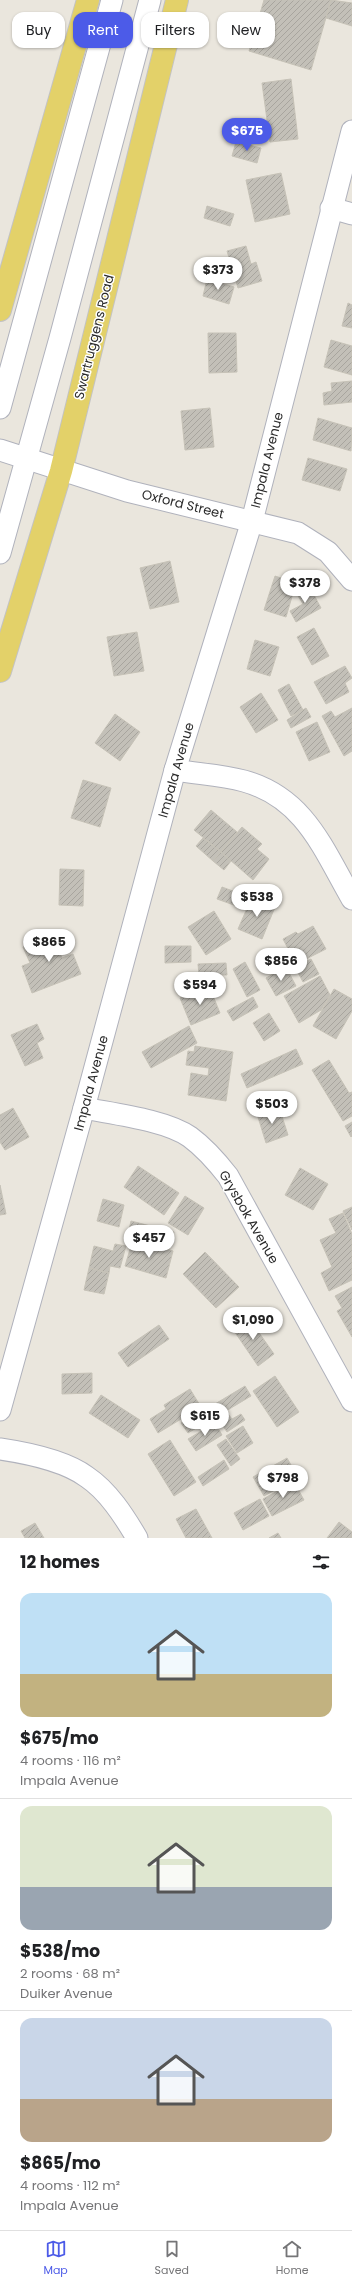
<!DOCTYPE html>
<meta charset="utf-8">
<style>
:root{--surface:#fff;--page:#f2f2f2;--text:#202124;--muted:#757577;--line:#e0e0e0;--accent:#4c5be8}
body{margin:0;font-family:Poppins,sans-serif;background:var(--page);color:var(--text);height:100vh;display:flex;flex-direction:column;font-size:15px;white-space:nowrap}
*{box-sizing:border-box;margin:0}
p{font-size:13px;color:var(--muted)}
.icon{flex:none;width:22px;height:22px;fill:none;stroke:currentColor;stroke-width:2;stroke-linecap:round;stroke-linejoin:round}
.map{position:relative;height:1538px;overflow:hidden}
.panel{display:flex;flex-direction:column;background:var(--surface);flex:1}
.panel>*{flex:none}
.banner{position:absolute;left:12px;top:12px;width:328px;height:36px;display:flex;gap:8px}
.price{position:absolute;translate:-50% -34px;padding:0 9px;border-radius:14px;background:#fff;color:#222;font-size:13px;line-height:26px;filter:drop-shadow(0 1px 2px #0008)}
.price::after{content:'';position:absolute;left:50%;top:24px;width:12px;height:9px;margin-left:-6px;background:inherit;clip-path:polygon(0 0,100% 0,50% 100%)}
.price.active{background:var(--accent);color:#fff}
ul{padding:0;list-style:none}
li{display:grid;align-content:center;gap:8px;height:212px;padding:0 20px}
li+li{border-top:1px solid var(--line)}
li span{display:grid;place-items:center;height:124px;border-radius:12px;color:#555}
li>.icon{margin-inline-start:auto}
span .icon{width:72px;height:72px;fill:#fffc;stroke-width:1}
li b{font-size:17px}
h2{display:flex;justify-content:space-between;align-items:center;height:48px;padding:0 20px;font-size:17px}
.chip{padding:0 14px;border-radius:12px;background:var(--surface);box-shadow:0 1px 3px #0004;font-size:14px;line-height:36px}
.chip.active{background:var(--accent);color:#fff}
.tab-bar{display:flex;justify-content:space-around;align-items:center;height:56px;border-top:1px solid var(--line);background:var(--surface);font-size:11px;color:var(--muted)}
.tab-bar a{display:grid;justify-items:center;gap:2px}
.tab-bar .active{color:var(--accent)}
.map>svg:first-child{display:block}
</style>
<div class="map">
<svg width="352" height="1538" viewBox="0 0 352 1538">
<defs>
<pattern id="building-hatch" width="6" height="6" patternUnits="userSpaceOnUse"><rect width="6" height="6" fill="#c3c0b8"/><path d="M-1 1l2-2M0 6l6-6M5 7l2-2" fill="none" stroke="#a8a59e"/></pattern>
</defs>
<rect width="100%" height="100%" fill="#eae6dd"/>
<g fill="url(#building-hatch)" stroke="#c6c2b7">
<polygon points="264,0 331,0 311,70 249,51"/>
<polygon points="331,0 352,3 352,26 326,18"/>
<polygon points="291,79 298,139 270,142 262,83"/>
<polygon points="236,142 261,148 257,163 232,156"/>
<polygon points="281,173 290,214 255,222 246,180"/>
<polygon points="207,206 234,214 230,226 204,218"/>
<polygon points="246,246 251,264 256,262 262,281 238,288 227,251"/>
<polygon points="207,279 234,287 229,304 203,296"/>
<polygon points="348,303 352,305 352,328 342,326"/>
<polygon points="208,333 236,333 237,372 209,373"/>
<polygon points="331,340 352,346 352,375 324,367"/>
<polygon points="352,381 352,402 324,405 323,393 332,391 331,383"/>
<polygon points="210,408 214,447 185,450 181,411"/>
<polygon points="318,418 352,428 351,451 313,440"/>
<polygon points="308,458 347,469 340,491 302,480"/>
<polygon points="170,561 179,602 150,609 140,568"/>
<polygon points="275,576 296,583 286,617 264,610"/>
<polygon points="308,584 321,608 296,622 290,611 303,604 295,591"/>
<polygon points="314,628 329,656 312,665 297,637"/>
<polygon points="137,632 144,671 114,676 107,637"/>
<polygon points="255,640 279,647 270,676 247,669"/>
<polygon points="345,666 352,678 345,683 349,692 326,704 314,682"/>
<polygon points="289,684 303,710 291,716 278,690"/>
<polygon points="261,693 278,720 256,733 240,707"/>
<polygon points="306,708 311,717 291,728 287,720"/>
<polygon points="352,708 352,751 344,756 322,716 331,711 335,717"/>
<polygon points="115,714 140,732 120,761 95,743"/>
<polygon points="317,722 330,752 309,761 296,732"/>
<polygon points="83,780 111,788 100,827 71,818"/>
<polygon points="211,810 237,832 221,852 194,830"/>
<polygon points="242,827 262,844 257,849 269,859 253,880 221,852"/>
<polygon points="203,838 221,852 213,861 196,846"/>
<polygon points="221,852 231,861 224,870 213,861"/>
<polygon points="60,869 84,870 83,906 59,905"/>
<polygon points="222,887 249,897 245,909 217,899"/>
<polygon points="252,897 275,907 262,939 238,929"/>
<polygon points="214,911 231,939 206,955 188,927"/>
<polygon points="313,926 326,949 296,964 283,939 296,932 298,934"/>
<polygon points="61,932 66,946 58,949 62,958 73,954 81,974 32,993 22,966 30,963 23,947"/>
<polygon points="165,946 191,946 191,962 165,963"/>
<polygon points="311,959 319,974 303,982 295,967"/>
<polygon points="245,962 260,990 247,997 233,969"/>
<polygon points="226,963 227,975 199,975 198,964"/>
<polygon points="286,967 296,986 276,996 266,978"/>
<polygon points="320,976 330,995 321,1010 299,1023 284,996"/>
<polygon points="209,986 220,1013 191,1025 180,998"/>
<polygon points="334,989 352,999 352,1011 336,1039 313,1026"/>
<polygon points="253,997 258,1007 233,1021 227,1011"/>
<polygon points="269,1013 280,1031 264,1041 253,1023"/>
<polygon points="37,1024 44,1039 37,1043 43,1058 25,1066 11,1035"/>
<polygon points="189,1026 197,1043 151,1068 142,1052"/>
<polygon points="195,1046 233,1052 226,1101 188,1095 191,1073 208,1076 209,1068 186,1065 188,1051 194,1052"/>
<polygon points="296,1049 303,1064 247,1088 241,1074"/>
<polygon points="329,1060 349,1093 352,1092 352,1116 343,1121 312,1070"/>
<polygon points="279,1107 288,1135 266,1143 257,1114"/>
<polygon points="13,1108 29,1137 5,1150 0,1142 0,1115"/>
<polygon points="352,1122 352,1136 351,1137 345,1126"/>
<polygon points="138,1166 179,1193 164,1215 124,1187"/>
<polygon points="300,1168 328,1184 313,1210 285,1195"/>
<polygon points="0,1185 6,1214 0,1215"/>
<polygon points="185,1196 204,1208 188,1235 168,1223"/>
<polygon points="103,1199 124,1205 119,1227 97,1221"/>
<polygon points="352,1207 352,1230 343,1211"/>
<polygon points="343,1213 352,1234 352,1280 329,1291 321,1273 332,1267 320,1240 336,1233 329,1219"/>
<polygon points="131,1221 174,1232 170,1246 128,1234"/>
<polygon points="133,1239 173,1251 166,1278 125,1266"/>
<polygon points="115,1244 126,1246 120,1268 110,1266 109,1273 89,1268 94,1246 113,1251"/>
<polygon points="205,1252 239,1287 216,1308 183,1274"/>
<polygon points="89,1268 109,1273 104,1294 84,1290"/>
<polygon points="352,1287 352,1337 337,1311 342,1308 335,1296"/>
<polygon points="248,1317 274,1354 258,1366 232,1328"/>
<polygon points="159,1325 169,1339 128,1367 118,1353"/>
<polygon points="92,1373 92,1393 62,1394 62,1374"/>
<polygon points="275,1376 299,1412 277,1427 253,1391"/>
<polygon points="245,1386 251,1396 216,1417 210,1407"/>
<polygon points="190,1389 201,1407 158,1433 150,1419 166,1409 164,1405"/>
<polygon points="101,1395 140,1420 128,1438 89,1413"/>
<polygon points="205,1409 211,1419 188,1433 181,1423"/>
<polygon points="228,1414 232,1419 241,1414 245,1420 227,1432 219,1420"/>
<polygon points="215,1423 222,1435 196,1451 188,1439"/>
<polygon points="243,1426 253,1443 237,1453 226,1436"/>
<polygon points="226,1439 240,1459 231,1466 217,1445"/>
<polygon points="170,1440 196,1482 174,1496 148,1454"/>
<polygon points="287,1458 298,1477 264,1496 253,1477"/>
<polygon points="224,1460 229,1469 203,1486 198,1477"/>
<polygon points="294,1482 304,1500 272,1516 263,1499"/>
<polygon points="260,1499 269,1516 243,1530 234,1513"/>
<polygon points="196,1509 212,1538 186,1538 176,1519"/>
<polygon points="339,1522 352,1532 352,1538 327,1538"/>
<polygon points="35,1523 44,1538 25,1538 21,1531"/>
<polygon points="278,1533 281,1538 269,1538"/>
</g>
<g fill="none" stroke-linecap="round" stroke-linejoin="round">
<g stroke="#b0b2bc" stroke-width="23">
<g id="minor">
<polyline points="331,208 352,214"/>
<polyline points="0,408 112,0"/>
<polyline points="0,450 127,491 298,533 328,552 352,580"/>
<polyline points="0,553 60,338 150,0"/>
<path d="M 175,770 C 198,774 222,775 244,781 C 305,798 323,849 352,899"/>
<path d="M 84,1108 C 114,1114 166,1120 190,1137 C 205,1148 217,1162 228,1176 L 352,1401"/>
<polyline points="0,1410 84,1108 175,770 252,521 352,131"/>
<path d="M 0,1449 C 27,1453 64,1460 87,1477 C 108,1491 124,1516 137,1538"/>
</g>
</g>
<g stroke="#c3c3c3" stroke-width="24">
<g id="major">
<polyline points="0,310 88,0"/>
<polyline points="0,671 61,471 177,0"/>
</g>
</g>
<use href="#minor" stroke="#fff" stroke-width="21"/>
<use href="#major" stroke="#e3d169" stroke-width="22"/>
</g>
<g text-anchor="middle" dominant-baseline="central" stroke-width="3" stroke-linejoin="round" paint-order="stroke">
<g font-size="13" fill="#2a2a2a" stroke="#fff">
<text transform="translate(94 337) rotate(-76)">Swartruggens Road</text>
<text transform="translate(267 460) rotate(-76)">Impala Avenue</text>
<text transform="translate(183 504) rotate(14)">Oxford Street</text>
<text transform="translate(176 770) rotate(-74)">Impala Avenue</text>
<text transform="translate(91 1083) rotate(-75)">Impala Avenue</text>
<text transform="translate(249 1217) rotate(60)">Grysbok Avenue</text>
</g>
</g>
</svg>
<b class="price active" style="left:247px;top:152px">$675</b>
<b class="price" style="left:218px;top:291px">$373</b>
<b class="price" style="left:305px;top:604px">$378</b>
<b class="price" style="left:257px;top:918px">$538</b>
<b class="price" style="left:49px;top:963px">$865</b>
<b class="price" style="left:281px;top:982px">$856</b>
<b class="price" style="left:200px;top:1006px">$594</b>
<b class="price" style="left:272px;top:1125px">$503</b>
<b class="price" style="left:149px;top:1259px">$457</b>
<b class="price" style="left:253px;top:1341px">$1,090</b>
<b class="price" style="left:205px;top:1437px">$615</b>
<b class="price" style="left:283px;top:1499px">$798</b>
<div class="banner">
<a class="chip">Buy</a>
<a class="chip active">Rent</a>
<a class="chip">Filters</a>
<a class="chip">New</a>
</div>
</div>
<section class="panel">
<h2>12 homes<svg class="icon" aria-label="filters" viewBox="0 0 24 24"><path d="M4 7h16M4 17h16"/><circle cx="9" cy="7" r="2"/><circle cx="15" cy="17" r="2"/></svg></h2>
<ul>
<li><span style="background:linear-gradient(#bfe0f5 65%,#c2b280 0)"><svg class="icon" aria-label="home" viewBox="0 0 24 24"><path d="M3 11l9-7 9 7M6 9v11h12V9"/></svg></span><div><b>$675/mo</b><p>4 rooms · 116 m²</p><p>Impala Avenue</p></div></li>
<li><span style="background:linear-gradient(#dfe7d0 65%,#9aa5b1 0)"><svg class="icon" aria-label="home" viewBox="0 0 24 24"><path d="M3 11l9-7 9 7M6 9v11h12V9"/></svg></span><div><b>$538/mo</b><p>2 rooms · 68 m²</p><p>Duiker Avenue</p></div></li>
<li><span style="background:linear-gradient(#c9d6e8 65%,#b9a48a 0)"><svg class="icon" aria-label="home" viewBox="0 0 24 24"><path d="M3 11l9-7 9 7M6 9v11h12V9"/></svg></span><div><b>$865/mo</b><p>4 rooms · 112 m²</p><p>Impala Avenue</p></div></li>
</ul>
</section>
<nav class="tab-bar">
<a class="active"><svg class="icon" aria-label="map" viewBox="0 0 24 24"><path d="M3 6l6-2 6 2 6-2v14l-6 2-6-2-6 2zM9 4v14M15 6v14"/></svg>Map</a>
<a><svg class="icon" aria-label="saved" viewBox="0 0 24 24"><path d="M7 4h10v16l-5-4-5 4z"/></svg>Saved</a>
<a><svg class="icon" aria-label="home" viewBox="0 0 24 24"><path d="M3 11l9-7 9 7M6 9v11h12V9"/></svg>Home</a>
</nav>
